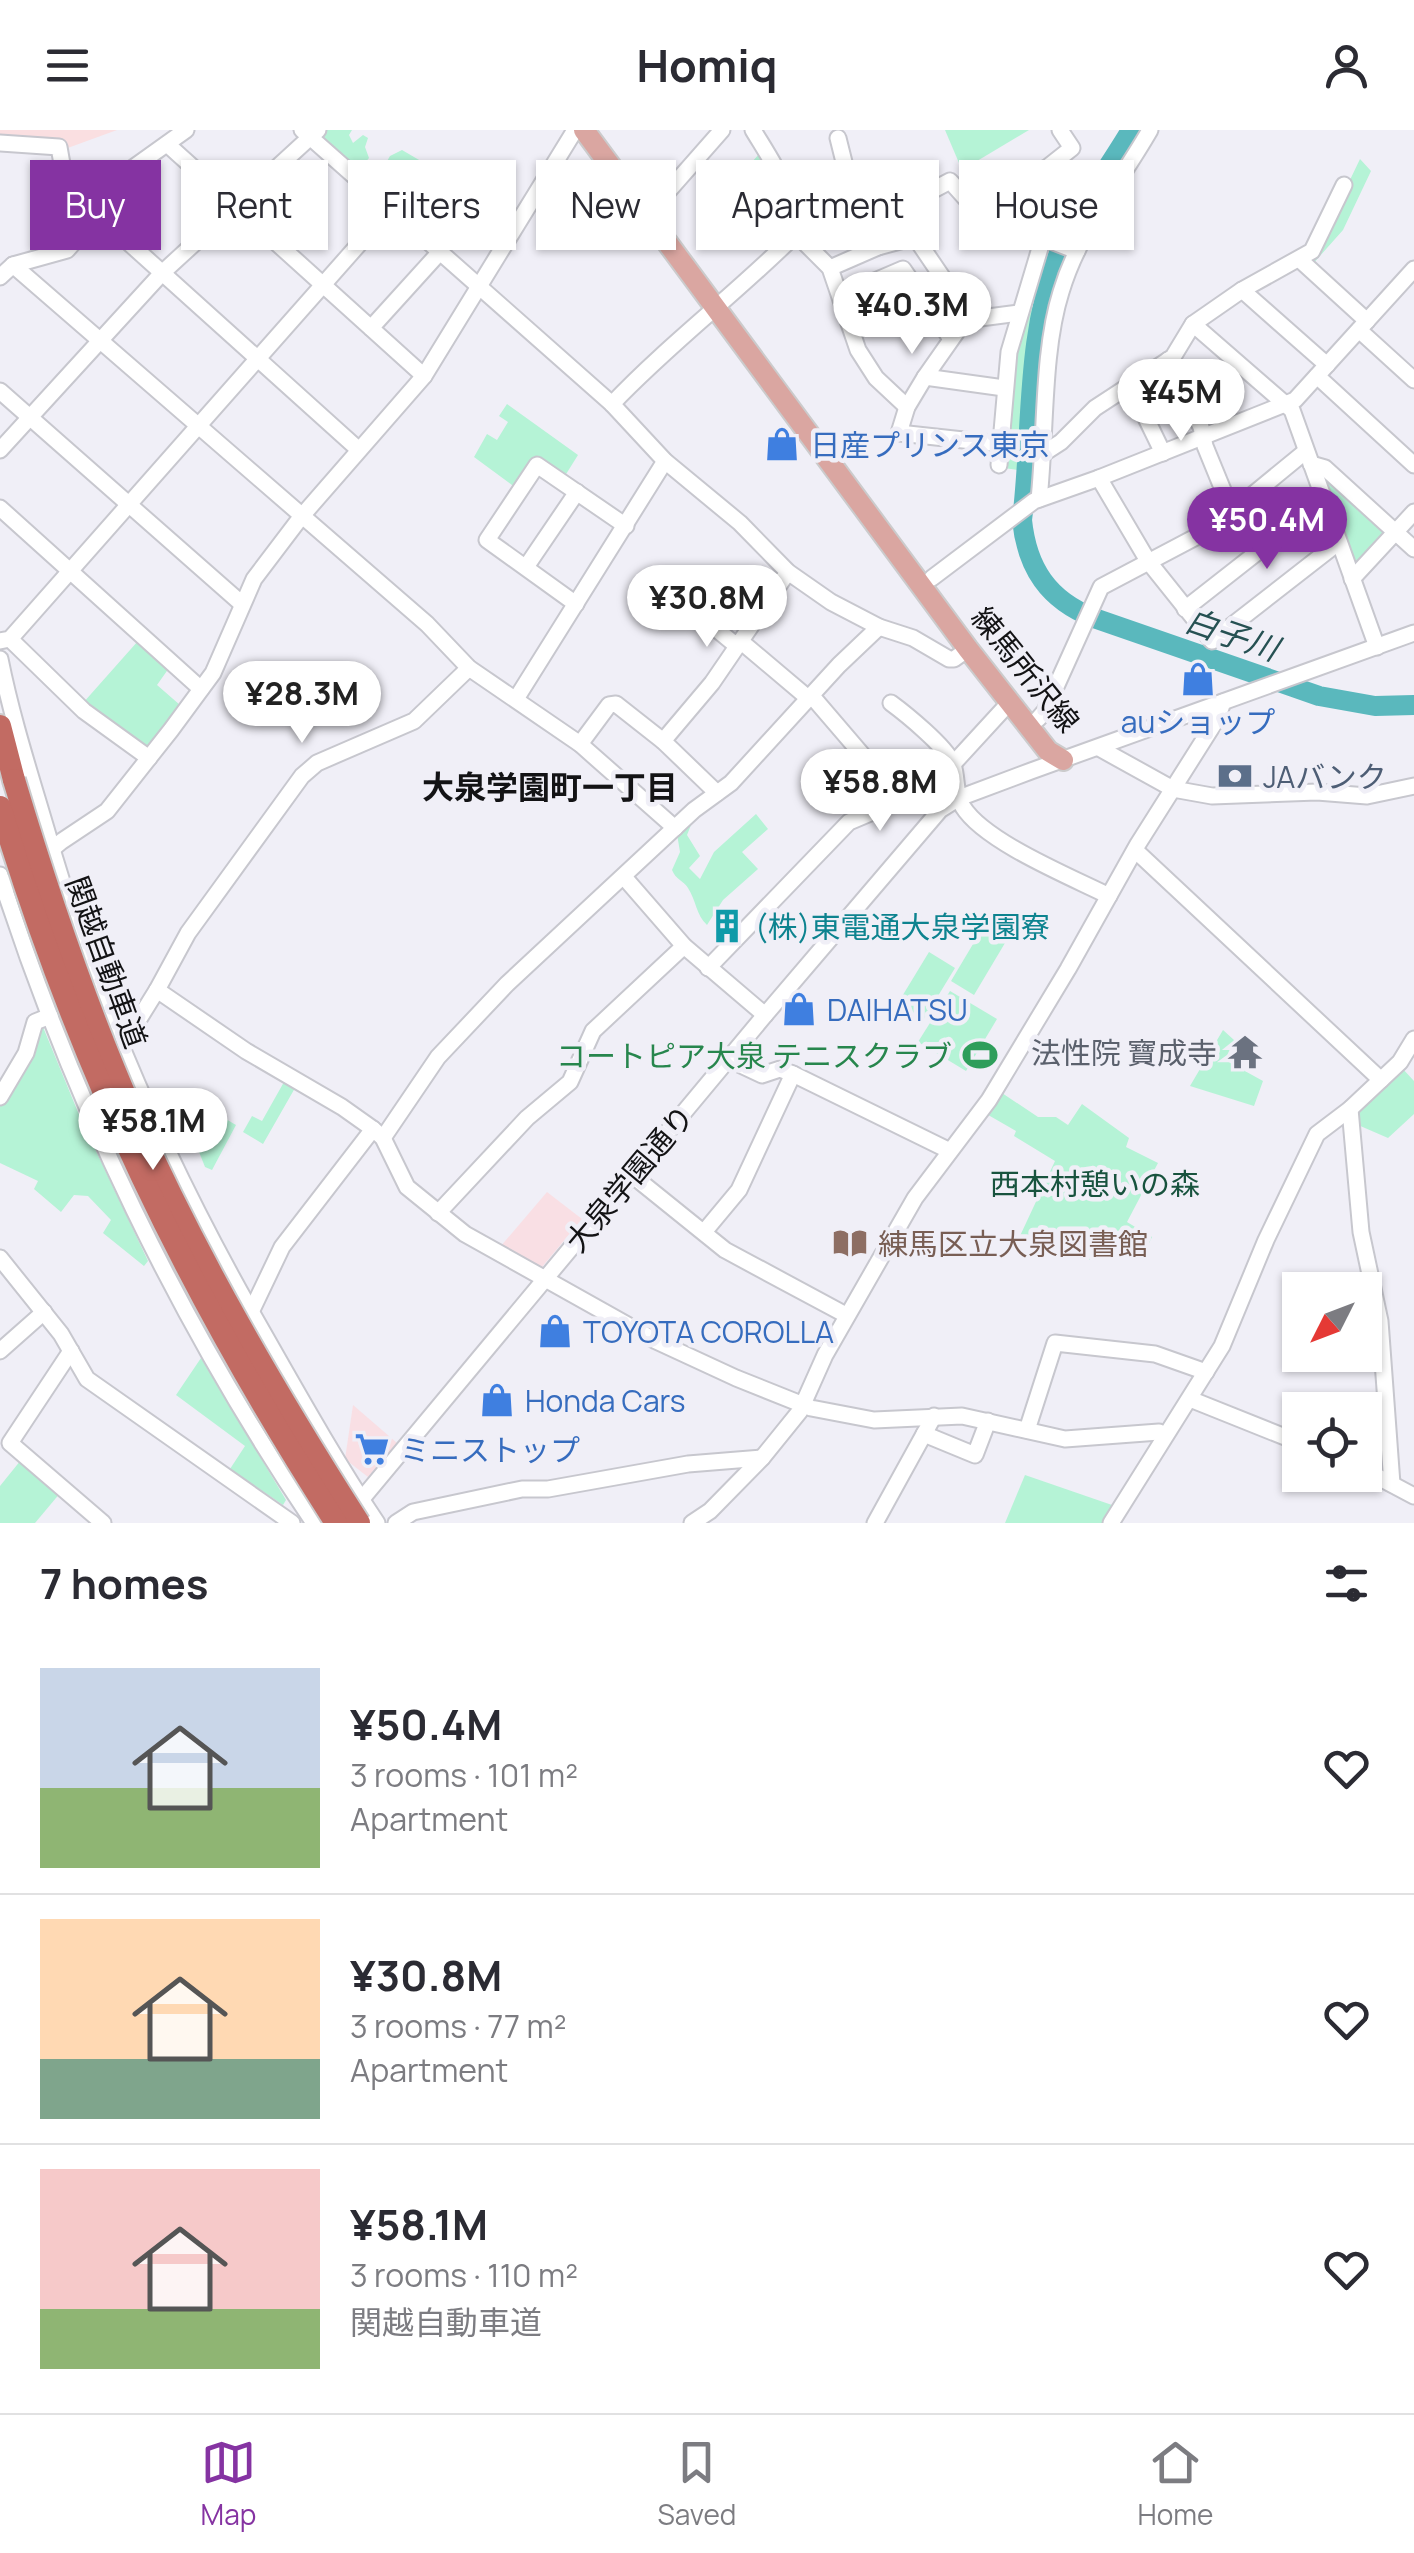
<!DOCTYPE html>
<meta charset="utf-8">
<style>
:root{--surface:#fff;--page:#f2f2f3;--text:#2b2b33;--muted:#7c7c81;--line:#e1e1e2;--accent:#8533a2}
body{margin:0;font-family:Manrope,"Noto Sans JP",sans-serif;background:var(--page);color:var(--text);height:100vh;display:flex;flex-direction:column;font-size:38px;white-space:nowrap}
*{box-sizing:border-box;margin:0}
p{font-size:32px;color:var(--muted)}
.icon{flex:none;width:55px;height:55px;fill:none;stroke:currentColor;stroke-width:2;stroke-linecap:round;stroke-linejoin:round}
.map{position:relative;height:1393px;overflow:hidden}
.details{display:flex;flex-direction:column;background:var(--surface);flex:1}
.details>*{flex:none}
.hud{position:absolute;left:30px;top:30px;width:1355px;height:90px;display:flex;gap:20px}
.needle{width:65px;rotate:228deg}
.tools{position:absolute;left:1282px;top:1142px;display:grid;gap:20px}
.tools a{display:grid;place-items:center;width:100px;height:100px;border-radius:0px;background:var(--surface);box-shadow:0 2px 8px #0004;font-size:50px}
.price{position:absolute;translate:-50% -85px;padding:0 22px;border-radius:35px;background:#fff;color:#222;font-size:32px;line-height:65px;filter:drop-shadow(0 2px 5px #0008)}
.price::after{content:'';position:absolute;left:50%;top:60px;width:30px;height:22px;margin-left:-15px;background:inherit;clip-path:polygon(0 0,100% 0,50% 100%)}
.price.current{background:var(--accent);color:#fff}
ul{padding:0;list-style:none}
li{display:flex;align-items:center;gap:30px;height:250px;padding:0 40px}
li+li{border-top:2px solid var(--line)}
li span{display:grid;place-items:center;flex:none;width:280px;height:200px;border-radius:0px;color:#555}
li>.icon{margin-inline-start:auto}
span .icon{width:120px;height:120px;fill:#fffc;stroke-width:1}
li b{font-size:42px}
h2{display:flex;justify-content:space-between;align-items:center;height:120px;padding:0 40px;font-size:42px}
.tag{padding:0 35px;border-radius:0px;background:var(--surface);box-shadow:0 2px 8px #0004;font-size:35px;line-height:90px}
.tag.current{background:var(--accent);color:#fff}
header{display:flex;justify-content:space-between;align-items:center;height:130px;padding:0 40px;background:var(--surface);font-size:45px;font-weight:700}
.dock{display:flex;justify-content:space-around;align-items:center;height:140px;border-top:2px solid var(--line);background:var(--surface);font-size:28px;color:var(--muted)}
.dock a{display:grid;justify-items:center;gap:5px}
.dock .current{color:var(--accent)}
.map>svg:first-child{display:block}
</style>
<header><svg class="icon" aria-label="menu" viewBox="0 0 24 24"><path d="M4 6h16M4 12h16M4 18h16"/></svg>Homiq<svg class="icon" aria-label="person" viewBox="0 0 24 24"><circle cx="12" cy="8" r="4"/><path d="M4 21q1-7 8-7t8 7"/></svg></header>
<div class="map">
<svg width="1414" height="1393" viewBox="0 0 1414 1393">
<rect width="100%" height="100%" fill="#f0eff7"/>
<g fill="#f9dfe4">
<polygon points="547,1062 582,1089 542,1137 537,1137 500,1117"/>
<polygon points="353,1275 397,1313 368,1347 345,1329"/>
</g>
<polygon fill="#fadfe1" points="0,0 117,0 65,19 64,9 0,6"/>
<g fill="#b5f3d6">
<polygon points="324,0 352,0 349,5 353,13 363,5 368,8 365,17 369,28 363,35 370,43 377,37 382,40 390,26 402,20 426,34 425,40 396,74 319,10"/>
<polygon points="945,0 1029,0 962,40"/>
<path d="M 761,22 C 769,37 795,82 790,99 C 787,107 774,117 768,123 L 719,68 Z"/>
<polygon points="1360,29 1371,41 1343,100 1311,136 1304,130 1315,123"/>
<polygon points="1033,177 1027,216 1018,340 1004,338 1010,250 1027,178"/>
<polygon points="507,274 578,325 563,349 539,332 516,358 474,327 487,304 497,310 508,292 499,286"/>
<polygon points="1327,348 1384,401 1385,407 1359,434 1354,433 1324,349"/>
<polygon points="138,511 169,538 157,555 180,575 149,618 143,620 83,573"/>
<path d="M 756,684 L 768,699 L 742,722 L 758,739 L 723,770 L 707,795 C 696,785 696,770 688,758 C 683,750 676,750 672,740 L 680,722 L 677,704 L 693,690 L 687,705 L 700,726 L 689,738 L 700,749 L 714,722 Z"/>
<polygon points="982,799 1005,813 974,865 951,851"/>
<polygon points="929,822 955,838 924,889 898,873"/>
<polygon points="950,861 997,889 966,941 918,912"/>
<polygon points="43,897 80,987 148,1131 144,1136 103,1103 111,1090 88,1066 74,1065 61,1082 34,1059 38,1051 0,1033 0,975"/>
<polygon points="1223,900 1234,910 1225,930 1263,951 1254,976 1190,956"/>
<polygon points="1401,937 1414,951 1414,984 1388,1008 1358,995 1357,978"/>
<polygon points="284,952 295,958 263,1014 243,1002 252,986 262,991"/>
<path d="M 999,961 L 1038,987 L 1056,987 L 1068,995 L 1082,974 L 1129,1008 L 1126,1017 L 1158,1033 L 1127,1092 L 1152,1107 L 1143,1125 C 1102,1133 1054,1133 1019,1108 L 1055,1031 L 1014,1006 L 1016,1001 L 983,982 Z"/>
<polygon points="207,978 236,995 212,1040 205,1037 192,1004"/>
<polygon points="201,1228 286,1370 283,1375 230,1339 245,1316 176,1265"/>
<polygon points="21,1330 61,1362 35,1393 0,1393 0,1356"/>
<polygon points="1025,1345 1112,1375 1105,1393 1005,1393"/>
</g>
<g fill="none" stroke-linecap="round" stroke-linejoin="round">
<path stroke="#5ab8bd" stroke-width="20" d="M 1131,0 C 1107,41 1075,81 1058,125 C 1025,209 1033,302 1022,390 C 1027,438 1048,470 1094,488 L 1319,566 L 1375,576 L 1414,575"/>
<g stroke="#c7c7ce" stroke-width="19">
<g id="minor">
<polyline points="302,0 612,274 665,331 740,393 788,442 831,472 879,497 913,508 949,529 954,529 968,519"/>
<path d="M 753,0 C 771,30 798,68 796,104"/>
<polyline points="838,8 854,72 878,117"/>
<polyline points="0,13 59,17 70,79 90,94 67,120 13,135 0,147"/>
<polyline points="167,14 424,246"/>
<polyline points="1000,67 1028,100 1043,108"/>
<polyline points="656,75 722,0"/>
<polyline points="98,85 359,320"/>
<polyline points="93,91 123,45 186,0"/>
<polyline points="408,94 454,40"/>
<polyline points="867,95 950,51 975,79 1048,37 1072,18 1060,0"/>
<polyline points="1299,129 1367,191"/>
<polyline points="13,135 427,494 469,538 580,614 675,698"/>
<polyline points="830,138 878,117 915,107 970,188"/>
<polyline points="1242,160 1327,235"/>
<polyline points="840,166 903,139 951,209"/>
<polyline points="1193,194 1292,280 1377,517"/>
<polyline points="371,198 439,123"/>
<polyline points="1359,200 1414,250"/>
<polyline points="1168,230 1201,297 1205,316 1232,382"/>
<polyline points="1317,246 1414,335"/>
<polyline points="925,247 907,277 899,303 1000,314"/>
<polyline points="1130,255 1163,323"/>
<polyline points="1004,258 925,247 965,190 1019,183"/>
<polyline points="0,261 242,474"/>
<path d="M 612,274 C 670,213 737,163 796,104 L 830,138 L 858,220 L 876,248 L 907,277"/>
<polyline points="0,320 162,143 318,0"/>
<polyline points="1044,323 1061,312 1095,278 1173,227 1193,194 1242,160 1312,121 1344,55"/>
<polyline points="1311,334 1325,338 1414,419"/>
<polyline points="999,335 1009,222 1043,108 1077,121"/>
<polyline points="1099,348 1148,431 1212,511 1339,412"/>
<path d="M 1039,369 C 1046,305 1042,222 1061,162 C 1079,101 1119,54 1150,0"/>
<polyline points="0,378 201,559"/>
<polyline points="526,437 577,362"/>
<polyline points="932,448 1034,371 1099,348 1295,270 1414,139"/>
<polyline points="1352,449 1414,382"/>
<polyline points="576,474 487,410 537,335 626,396"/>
<polyline points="1185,479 1324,370"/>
<polyline points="698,484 732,512 744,514 808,568"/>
<polyline points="10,509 84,581 149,628"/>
<polyline points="0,511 10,509 390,79"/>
<path d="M 0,529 C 13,594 34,656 52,719 C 100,882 169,1037 253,1185 C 293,1255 332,1326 377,1393"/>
<polyline points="516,569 665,331"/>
<path d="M 891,573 C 906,584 945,616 952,632 C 958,645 954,664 963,677 C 985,712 1071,747 1109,766"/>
<polyline points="1038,589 1045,581 1101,457 1211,399 1306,321"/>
<polyline points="663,611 712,553 788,442"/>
<polyline points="580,614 609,575 616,574 663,611 717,663"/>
<polyline points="1099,618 1173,659 1212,666 1317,662 1367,666 1414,656"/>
<polyline points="953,634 1009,573"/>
<polyline points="1135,720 1381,950"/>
<path d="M 0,745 C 73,973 180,1195 314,1393"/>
<polyline points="624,747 684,816 765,885"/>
<polyline points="0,762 62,711 107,681 171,600 213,543 254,449 301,387 424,246 575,0"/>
<polyline points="708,838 849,692 901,670 811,565"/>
<polyline points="157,860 246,921 342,977 373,999 383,1008 407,1057 465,1104 656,1211 736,1248 811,1278 874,1290 962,1286 1065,1309 1159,1302 1164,1305"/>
<polyline points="121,918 157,860 188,803 302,646 317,633 414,591 469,538"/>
<polyline points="728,929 762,945 780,939 793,944 950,1021"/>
<polyline points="0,967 26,923 35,892 50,886"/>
<polyline points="1350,979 1361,1102 1380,1191 1392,1354"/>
<polyline points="383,1008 438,927 507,854 694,680 731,653 839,535 879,497"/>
<polyline points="632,1045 725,1120 846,1185"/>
<polyline points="438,1083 527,988 570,952 593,901 684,816"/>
<polyline points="704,1102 739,1060 793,944"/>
<polyline points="0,1128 61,1204 87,1249 292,1393"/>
<polyline points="251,1182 282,1117 373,999"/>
<polyline points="0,1221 44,1182"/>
<polyline points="71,1221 10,1313 103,1393"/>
<polyline points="1190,1269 1300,1313"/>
<polyline points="1027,1300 1055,1213 1155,1224 1206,1242"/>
<polyline points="924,1304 975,1325 988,1291"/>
<polyline points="1365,1340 1414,1366"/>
<polyline points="346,1388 765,885 940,680 959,668 1031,641 1414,503"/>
<polyline points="396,1393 413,1382 522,1359 548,1359 688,1334 762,1328"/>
<polyline points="692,1393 710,1381 762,1328 800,1281 825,1225 915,1068 989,970 1068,839 1138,714 1217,589 1223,572"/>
<polyline points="875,1393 934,1286"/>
<polyline points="1111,1393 1222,1216 1266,1110 1317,1004 1350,979 1400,932 1414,909"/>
</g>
</g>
<g stroke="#cbcbcc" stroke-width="24">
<polyline id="major" points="584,0 968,519 1048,621 1063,630"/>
</g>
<g stroke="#cbcbcc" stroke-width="26">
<polyline id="highway" points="0,596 14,650"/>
</g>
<use href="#minor" stroke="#fff" stroke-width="15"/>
<use href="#major" stroke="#daa6a1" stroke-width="20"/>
<use href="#highway" stroke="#c26b63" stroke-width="22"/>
<g stroke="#cbcbcc" stroke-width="26" stroke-linecap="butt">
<g id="highway-bridge">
<path d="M 14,650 C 48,764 86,877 134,986 C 197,1128 276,1263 359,1393"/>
<path d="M 0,677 C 79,939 188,1163 336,1393"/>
</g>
</g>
<use href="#highway-bridge" stroke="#c26b63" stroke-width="22"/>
</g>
<defs>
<g id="shop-bare" transform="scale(2.7)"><path d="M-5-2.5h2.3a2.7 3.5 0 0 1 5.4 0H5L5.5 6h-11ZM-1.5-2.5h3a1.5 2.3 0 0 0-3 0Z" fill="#3f7fe0" stroke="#f0eff7" stroke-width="2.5" paint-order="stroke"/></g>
<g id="bank-bare" transform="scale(2.7)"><path d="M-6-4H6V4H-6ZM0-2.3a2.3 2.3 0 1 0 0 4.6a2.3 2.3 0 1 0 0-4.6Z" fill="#5c6f8a" stroke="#f0eff7" stroke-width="2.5" paint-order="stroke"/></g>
<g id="building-bare" transform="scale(2.7)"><path d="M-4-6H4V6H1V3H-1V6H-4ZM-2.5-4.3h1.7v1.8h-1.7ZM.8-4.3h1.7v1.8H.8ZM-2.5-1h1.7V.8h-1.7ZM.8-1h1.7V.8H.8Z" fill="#0f9aa8" stroke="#f0eff7" stroke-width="2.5" paint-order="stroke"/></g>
<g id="temple-bare" transform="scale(2.7)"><path d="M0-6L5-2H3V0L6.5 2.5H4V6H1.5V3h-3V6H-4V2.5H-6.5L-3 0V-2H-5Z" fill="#6b7280" stroke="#f0eff7" stroke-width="2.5" paint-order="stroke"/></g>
<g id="stadium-bare" transform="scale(2.7)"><path d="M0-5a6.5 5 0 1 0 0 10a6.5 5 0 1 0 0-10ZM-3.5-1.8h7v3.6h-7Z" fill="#2e9e5b" stroke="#f0eff7" stroke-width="2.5" paint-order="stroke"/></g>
<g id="library-bare" transform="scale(2.7)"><path d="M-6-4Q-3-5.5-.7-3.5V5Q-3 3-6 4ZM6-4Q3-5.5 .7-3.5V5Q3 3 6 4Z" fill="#8d6e63" stroke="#f0eff7" stroke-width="2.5" paint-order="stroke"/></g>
<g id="supermarket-bare" transform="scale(2.7)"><path d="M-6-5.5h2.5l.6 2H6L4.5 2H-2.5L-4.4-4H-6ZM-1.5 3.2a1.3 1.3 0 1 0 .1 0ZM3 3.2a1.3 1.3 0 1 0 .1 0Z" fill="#3f7fe0" stroke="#f0eff7" stroke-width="2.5" paint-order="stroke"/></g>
</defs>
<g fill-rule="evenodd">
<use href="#shop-bare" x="782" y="314"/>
<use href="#shop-bare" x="1198" y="549"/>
<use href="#bank-bare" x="1235" y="646"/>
<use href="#building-bare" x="727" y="796"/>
<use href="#shop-bare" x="799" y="879"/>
<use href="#temple-bare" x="1245" y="922"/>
<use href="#stadium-bare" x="980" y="925"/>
<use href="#library-bare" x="850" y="1113"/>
<use href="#shop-bare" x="555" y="1201"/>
<use href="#shop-bare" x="497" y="1270"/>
<use href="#supermarket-bare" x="372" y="1319"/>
</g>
<g text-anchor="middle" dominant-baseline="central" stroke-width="9" stroke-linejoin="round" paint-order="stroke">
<g font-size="30" fill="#366cbe" stroke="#f0eff7" text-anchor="start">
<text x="810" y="314">日産プリンス東京</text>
<text x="1198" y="591" text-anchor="middle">auショップ</text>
<text x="827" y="879">DAIHATSU</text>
<text x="583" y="1201">TOYOTA COROLLA</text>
<text x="525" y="1270">Honda Cars</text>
<text x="400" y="1319">ミニストップ</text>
</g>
<g font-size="30" fill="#131315" stroke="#f0eff7">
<text transform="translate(1026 539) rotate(51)">練馬所沢線</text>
<text transform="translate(107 832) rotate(70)">関越自動車道</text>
<text transform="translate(629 1048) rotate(-50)">大泉学園通り</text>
</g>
<g font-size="30" fill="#4e5e75" stroke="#f0eff7" text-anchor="start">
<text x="1263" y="646">JAバンク</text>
</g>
<g font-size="30" fill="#0d838f" stroke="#f0eff7" text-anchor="start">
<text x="755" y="796">(株)東電通大泉学園寮</text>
</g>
<g font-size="30" fill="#5b616d" stroke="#f0eff7" text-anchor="end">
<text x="1217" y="922">法性院 寶成寺</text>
</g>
<g font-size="30" fill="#27864d" stroke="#f0eff7" text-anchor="end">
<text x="952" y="925">コートピア大泉 テニスクラブ</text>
</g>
<g font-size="30" fill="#18533e" stroke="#f0eff7">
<text x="1095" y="1053">西本村憩いの森</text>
</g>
<g font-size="30" fill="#785e54" stroke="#f0eff7" text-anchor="start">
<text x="878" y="1113">練馬区立大泉図書館</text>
</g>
<g font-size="32" font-style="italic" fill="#265153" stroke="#f0eff7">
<text transform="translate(1232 504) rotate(19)">白子川</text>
</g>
<g font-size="32" font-weight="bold" fill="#131315" stroke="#f0eff7">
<text x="550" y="657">大泉学園町一丁目</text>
</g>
</g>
</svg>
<div class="tools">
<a><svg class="needle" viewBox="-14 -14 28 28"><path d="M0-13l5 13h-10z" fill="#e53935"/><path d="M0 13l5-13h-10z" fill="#7c7c81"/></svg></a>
<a><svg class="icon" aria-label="locate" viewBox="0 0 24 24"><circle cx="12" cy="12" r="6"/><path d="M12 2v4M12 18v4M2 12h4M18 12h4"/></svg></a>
</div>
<b class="price" style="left:912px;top:227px">¥40.3M</b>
<b class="price" style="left:1181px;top:314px">¥45M</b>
<b class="price current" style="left:1267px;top:442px">¥50.4M</b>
<b class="price" style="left:707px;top:520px">¥30.8M</b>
<b class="price" style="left:302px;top:616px">¥28.3M</b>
<b class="price" style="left:880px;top:704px">¥58.8M</b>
<b class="price" style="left:153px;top:1043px">¥58.1M</b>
<div class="hud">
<a class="tag current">Buy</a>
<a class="tag">Rent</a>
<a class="tag">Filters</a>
<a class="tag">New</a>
<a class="tag">Apartment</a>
<a class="tag">House</a>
</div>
</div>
<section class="details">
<h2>7 homes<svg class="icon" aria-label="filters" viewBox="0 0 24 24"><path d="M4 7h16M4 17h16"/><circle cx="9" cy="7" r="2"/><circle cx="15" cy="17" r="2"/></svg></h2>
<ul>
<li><span style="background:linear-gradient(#c9d6e8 60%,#8fb573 0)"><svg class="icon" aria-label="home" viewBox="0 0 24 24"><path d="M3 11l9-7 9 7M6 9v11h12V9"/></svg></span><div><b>¥50.4M</b><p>3 rooms · 101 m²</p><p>Apartment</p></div><svg class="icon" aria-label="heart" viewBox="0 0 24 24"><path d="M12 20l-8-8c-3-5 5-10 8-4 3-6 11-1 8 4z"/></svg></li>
<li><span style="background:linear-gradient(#ffd9b3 70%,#7fa58c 0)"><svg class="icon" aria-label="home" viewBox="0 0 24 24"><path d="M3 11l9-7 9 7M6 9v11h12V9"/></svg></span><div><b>¥30.8M</b><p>3 rooms · 77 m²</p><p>Apartment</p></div><svg class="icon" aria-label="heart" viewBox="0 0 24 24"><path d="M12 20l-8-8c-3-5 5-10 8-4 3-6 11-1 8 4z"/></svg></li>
<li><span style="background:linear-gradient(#f6c9c9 70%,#8fb573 0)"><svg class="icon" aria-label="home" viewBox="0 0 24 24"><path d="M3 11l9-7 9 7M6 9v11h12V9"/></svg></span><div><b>¥58.1M</b><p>3 rooms · 110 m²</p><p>関越自動車道</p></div><svg class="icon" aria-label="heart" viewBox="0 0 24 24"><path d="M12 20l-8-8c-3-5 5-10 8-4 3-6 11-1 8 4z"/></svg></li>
</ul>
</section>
<nav class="dock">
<a class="current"><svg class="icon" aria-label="map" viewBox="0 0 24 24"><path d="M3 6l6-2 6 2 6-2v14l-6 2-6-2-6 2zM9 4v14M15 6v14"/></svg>Map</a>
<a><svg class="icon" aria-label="saved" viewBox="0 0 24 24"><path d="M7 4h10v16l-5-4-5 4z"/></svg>Saved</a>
<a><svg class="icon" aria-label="home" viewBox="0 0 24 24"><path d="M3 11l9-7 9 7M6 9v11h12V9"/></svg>Home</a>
</nav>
